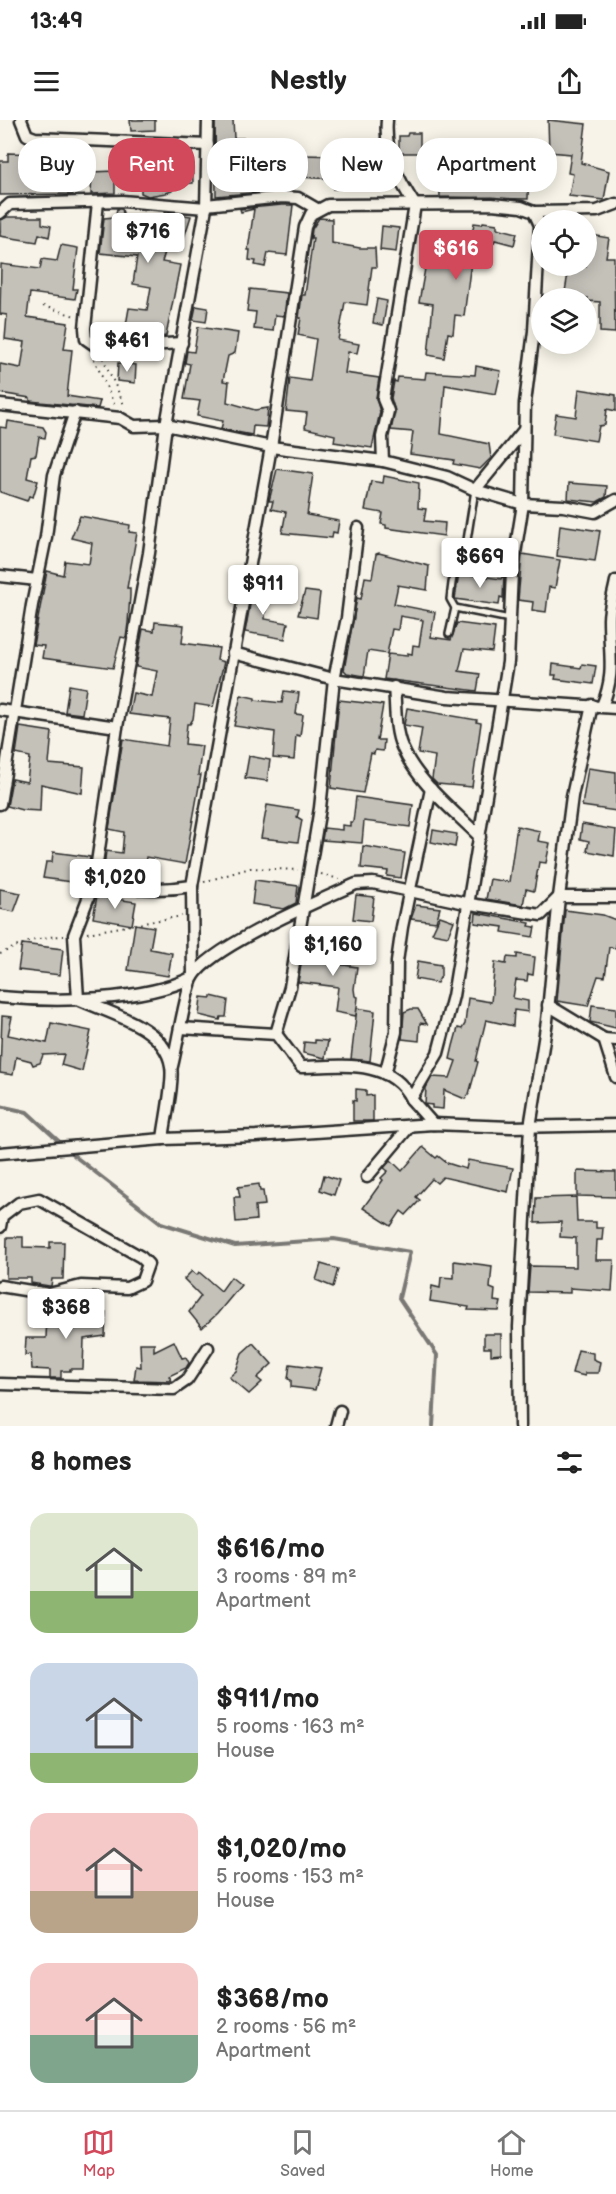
<!DOCTYPE html>
<meta charset="utf-8">
<style>
:root{--surface:#fff;--page:#f6f6f6;--text:#222;--muted:#767676;--line:#e0e0e0;--accent:#d1495b}
body{margin:0;font-family:"Balsamiq Sans",sans-serif;background:var(--page);color:var(--text);height:100vh;display:flex;flex-direction:column;font-size:22px;white-space:nowrap}
*{box-sizing:border-box;margin:0}
p{font-size:20px;color:var(--muted)}
.icon{flex:none;width:33px;height:33px;fill:none;stroke:currentColor;stroke-width:2;stroke-linecap:round;stroke-linejoin:round}
.map{position:relative;height:1306px;overflow:hidden}
.sheet{display:flex;flex-direction:column;background:var(--surface);flex:1}
.sheet>*{flex:none}
.hud{position:absolute;left:18px;top:18px;width:580px;height:54px;display:flex;gap:12px}
.buttons{position:absolute;left:531px;top:90px;display:grid;gap:12px}
.buttons a{display:grid;place-items:center;width:66px;height:66px;border-radius:50%;background:var(--surface);box-shadow:0 3px 15px #0003;font-size:30px}
.price{position:absolute;translate:-50% -51px;padding:0 14px;border-radius:6px;background:#fff;color:#222;font-size:20px;line-height:39px;filter:drop-shadow(0 2px 3px #0008)}
.price::after{content:'';position:absolute;left:50%;top:36px;width:18px;height:14px;margin-left:-9px;background:inherit;clip-path:polygon(0 0,100% 0,50% 100%)}
.price.on{background:var(--accent);color:#fff}
ul{padding:0;list-style:none}
li{display:flex;align-items:center;gap:18px;height:150px;padding:0 30px}
li span{display:grid;place-items:center;flex:none;width:168px;height:120px;border-radius:18px;color:#555}
li>.icon{margin-inline-start:auto}
span .icon{width:72px;height:72px;fill:#fffc;stroke-width:1}
li b{font-size:26px}
h2{display:flex;justify-content:space-between;align-items:center;height:72px;padding:0 30px;font-size:26px}
.tag{padding:0 21px;border-radius:24px;background:var(--surface);box-shadow:0 3px 15px #0003;font-size:21px;line-height:54px}
.tag.on{background:var(--accent);color:#fff}
.status{display:flex;justify-content:space-between;align-items:center;height:42px;padding:0 30px;background:var(--surface);direction:ltr}
.status svg{height:16px;fill:currentColor}
header{display:flex;justify-content:space-between;align-items:center;height:78px;padding:0 30px;background:var(--surface);font-size:27px;font-weight:600}
.tab-bar{display:flex;justify-content:space-around;align-items:center;height:84px;border-top:2px solid var(--line);background:var(--surface);font-size:16px;color:var(--muted)}
.tab-bar a{display:grid;justify-items:center;gap:3px}
.tab-bar .on{color:var(--accent)}
.map>svg:first-child{display:block}
</style>
<div class="status"><b>13:49</b><svg viewBox="0 0 49 12"><path d="M0 12V9h3v3zM5 12V6h3v6zM10 12V3h3v9zM15 12V0h3v12zM26 1h20v11H26zM47 4h2v5h-2z"/></svg></div>
<header><svg class="icon" aria-label="menu" viewBox="0 0 24 24"><path d="M4 6h16M4 12h16M4 18h16"/></svg>Nestly<svg class="icon" aria-label="share" viewBox="0 0 24 24"><path d="M12 15V3M7 8l5-5 5 5M5 13v7h14v-7"/></svg></header>
<div class="map">
<svg width="616" height="1306" viewBox="0 0 616 1306">
<rect width="100%" height="100%" fill="#f7f3e8"/>
<filter id="ink" filterUnits="userSpaceOnUse"><feTurbulence type="fractalNoise" baseFrequency=".0167" numOctaves="2"/><feDisplacementMap in="SourceGraphic" scale="12" xChannelSelector="R" yChannelSelector="G"/><feConvolveMatrix kernelMatrix="1 2 1 2 8 2 1 2 1" color-interpolation-filters="sRGB"/></filter>
<g filter="url(#ink)">
<g fill="none" stroke-linecap="round" stroke-linejoin="round">
<polyline stroke="#7a7874" stroke-width="4" points="0,986 27,992 77,1038 161,1103 235,1126 334,1119 410,1132 399,1178 437,1235 433,1306"/>
</g>
<g fill="#c4c1b9" stroke="#2b2b2b" stroke-width="1.5">
<polygon points="130,0 155,0 155,10 131,11"/>
<polygon points="215,0 233,0 234,18 261,18 262,34 344,36 344,69 333,69 333,59 264,55 262,72 216,76"/>
<polygon points="548,0 586,4 581,43 609,51 604,80 569,76 573,54 568,53 571,34 549,32"/>
<polygon points="408,13 420,13 420,33 399,33 399,16 407,16"/>
<polygon points="462,27 479,27 481,36 529,36 528,79 440,77 439,36 452,36 452,30 462,30"/>
<polygon points="8,33 70,35 66,49 67,64 72,63 73,74 0,75 0,41 8,41"/>
<polygon points="192,33 193,63 172,64 172,71 166,73 148,76 141,73 141,34"/>
<polygon points="115,51 115,73 91,74 92,52"/>
<polygon points="282,85 293,85 287,135 268,133 265,147 255,145 256,141 249,140 250,130 248,130 254,89 241,92 240,89"/>
<polygon points="117,89 122,89 124,97 150,100 166,99 165,92 191,96 183,121 169,119 162,142 180,145 166,216 154,217 125,211 129,188 147,190 151,167 133,164 137,137 100,133 104,98 115,97"/>
<polygon points="7,97 42,97 42,104 51,106 49,117 39,114 37,122 0,116 1,100"/>
<polygon points="319,98 332,99 332,123 360,128 375,128 376,147 372,147 367,185 345,182 338,220 359,224 357,233 348,232 345,253 379,258 376,278 380,292 372,328 334,322 335,315 305,308 307,293 286,291 290,258 310,261 316,219 298,215 301,198 299,198 302,175 305,175 313,118 311,118 312,109"/>
<polygon points="483,102 497,104 497,108 517,113 514,125 495,120 494,123 489,122 486,144 471,142 464,196 455,195 453,214 448,213 444,238 428,235 433,184 419,182 426,143 444,146 446,119 471,121 474,103 482,104"/>
<polygon points="382,106 399,108 396,132 380,130"/>
<polygon points="586,114 609,118 606,137 614,137 615,213 600,212 600,182 587,181 588,178 564,178 569,147 586,146"/>
<polygon points="61,125 78,128 73,169 77,169 75,179 30,173 27,197 68,203 64,229 72,230 67,276 100,281 98,288 30,281 30,278 0,273 0,244 21,248 25,222 5,219 7,195 0,194 1,144 40,149 42,139 57,141"/>
<polygon points="250,169 287,173 284,196 275,195 273,211 254,209 256,192 247,191"/>
<polygon points="377,179 387,181 383,205 373,203"/>
<polygon points="196,186 208,188 206,202 193,200"/>
<polygon points="198,207 238,213 235,233 228,236 223,261 229,262 227,282 255,290 268,288 266,307 253,306 252,315 221,309 223,301 197,296 200,281 184,279 190,244 185,243 187,231 194,232"/>
<polygon points="118,243 136,245 135,263 117,261"/>
<polygon points="476,246 501,251 496,274 445,265 441,314 489,324 491,338 480,349 453,344 454,340 410,334 413,312 391,310 395,292 391,278 394,261 397,262 398,257 425,259 426,252 475,255"/>
<polygon points="579,269 616,275 616,291 607,289 605,305 599,306 596,321 553,314 556,294 576,297"/>
<polygon points="8,301 43,307 46,312 45,318 39,317 36,335 31,336 27,358 38,361 33,377 29,376 27,381 0,372 0,307 7,308"/>
<polygon points="277,349 313,354 307,395 339,401 337,413 333,412 332,418 282,413 286,392 271,389 273,381 269,381"/>
<polygon points="384,356 419,363 418,388 426,389 424,401 445,403 444,416 386,408 386,405 381,404 383,393 365,390 371,361 383,363"/>
<polygon points="569,363 607,366 606,377 597,382 568,379"/>
<polygon points="80,396 130,405 129,412 137,413 127,468 130,468 130,476 128,503 126,518 121,517 113,548 42,538 44,526 33,525 47,451 63,455 65,441 89,444 92,423 71,418"/>
<polygon points="560,405 600,411 595,441 557,436"/>
<polygon points="379,433 429,446 427,470 398,465 394,484 435,492 431,517 451,520 457,503 495,508 492,532 464,529 459,551 480,554 477,571 384,559 388,534 407,536 407,533 412,534 413,525 419,526 423,500 400,496 398,510 392,509 387,534 368,531 364,556 347,553 344,550 357,478 361,479 365,457 372,458 376,434"/>
<polygon points="522,434 560,440 555,468 549,467 546,492 532,490 533,482 518,480"/>
<polygon points="459,453 501,459 504,454 503,478 500,477 499,485 455,479"/>
<polygon points="254,463 267,465 265,499 288,503 285,519 245,512"/>
<polygon points="305,471 320,473 317,498 298,495"/>
<polygon points="155,502 184,505 182,523 219,528 217,540 224,542 213,587 195,584 193,599 190,604 187,604 185,624 202,626 198,655 201,655 185,744 146,737 142,761 103,755 106,731 122,733 124,712 109,709 123,619 167,626 170,599 129,594 133,573 152,577 157,551 136,547 143,509 154,511"/>
<polygon points="553,544 581,548 582,544 596,546 593,564 555,559 556,555 552,555"/>
<polygon points="69,565 86,568 82,594 65,592"/>
<polygon points="284,571 299,573 296,594 303,595 300,616 296,615 294,640 273,638 275,612 234,606 241,575 255,578 255,580 282,583"/>
<polygon points="339,580 383,585 377,620 384,620 383,631 375,630 374,634 371,633 363,673 331,668"/>
<polygon points="407,588 477,600 476,602 481,603 472,667 437,664 432,659 435,636 418,633 422,608 404,605"/>
<polygon points="20,607 52,612 49,644 84,647 82,673 41,664 40,691 22,690 7,686 12,659 27,662 30,637 16,634"/>
<polygon points="249,636 270,640 267,661 245,658"/>
<polygon points="588,648 616,652 616,691 582,686"/>
<polygon points="356,677 413,685 410,707 364,701 362,723 322,720 324,708 342,710 342,705 350,706 350,702 353,702"/>
<polygon points="267,685 299,690 297,697 302,700 298,722 261,718"/>
<polygon points="582,704 616,710 614,736 587,731 589,721 580,719"/>
<polygon points="517,706 540,711 538,721 550,723 546,743 539,742 534,771 526,769 523,785 486,779 490,759 509,762"/>
<polygon points="433,710 457,714 455,727 431,722"/>
<polygon points="363,726 405,733 401,758 387,756 388,751 361,748"/>
<polygon points="53,732 90,737 87,756 72,754 71,762 43,758 46,742 52,742"/>
<polygon points="255,760 298,766 296,783 284,789 252,784"/>
<polygon points="0,769 21,773 14,792 0,789"/>
<polygon points="356,775 374,777 371,801 353,799"/>
<polygon points="97,776 136,782 132,805 93,798"/>
<polygon points="416,785 440,788 436,802 411,799"/>
<polygon points="565,790 603,795 616,800 616,828 609,827 605,857 598,856 588,886 557,881"/>
<polygon points="476,793 530,803 529,806 535,807 533,817 502,812 503,807 475,803"/>
<polygon points="440,796 454,801 448,816 432,813"/>
<polygon points="135,804 154,807 150,829 172,833 168,856 128,850"/>
<polygon points="328,818 341,819 338,844 357,847 354,869 355,876 358,877 356,896 335,892 338,867 298,862 302,839 325,842"/>
<polygon points="22,824 63,829 60,855 18,850"/>
<polygon points="517,834 535,837 533,855 528,854 527,861 516,860 513,878 528,881 528,892 514,890 513,906 486,900 476,941 478,942 469,974 465,979 444,970 443,989 432,988 432,985 425,984 426,968 432,957 450,958 456,941 450,939 453,926 458,908 462,909 465,904 468,878 491,882 495,842 506,844 507,837 517,838"/>
<polygon points="418,841 441,845 441,856 437,863 415,859"/>
<polygon points="211,876 228,880 226,897 221,897 220,900 199,895 201,877 211,878"/>
<polygon points="592,885 616,888 616,908 590,902"/>
<polygon points="357,888 375,891 370,941 351,939"/>
<polygon points="411,889 418,889 427,904 420,903 419,921 402,919 404,892"/>
<polygon points="2,896 12,897 8,915 47,923 51,903 91,911 82,951 61,945 64,934 43,935 40,943 33,945 31,941 16,937 13,955 0,953"/>
<polygon points="315,920 328,921 325,938 303,933 304,922 315,923"/>
<polygon points="356,969 366,970 366,976 373,975 373,1001 353,1001 353,980 356,981"/>
<polygon points="423,1027 436,1038 438,1036 447,1043 466,1049 468,1040 513,1048 508,1072 443,1057 437,1063 432,1059 416,1077 420,1080 406,1095 401,1091 391,1106 363,1088 383,1060 381,1058 388,1051 384,1048 391,1040 402,1051"/>
<polygon points="577,1051 616,1052 616,1077 577,1076"/>
<polygon points="324,1055 339,1060 334,1075 320,1070"/>
<polygon points="259,1064 260,1071 263,1071 265,1085 255,1086 256,1100 236,1102 234,1077 240,1077 238,1067"/>
<polygon points="576,1077 577,1102 596,1102 596,1108 603,1108 602,1120 597,1120 596,1140 614,1140 612,1171 570,1168 570,1173 528,1172 530,1146 576,1147 576,1118 560,1117 561,1102 535,1103 536,1078"/>
<polygon points="7,1117 23,1117 23,1127 50,1128 50,1122 64,1122 63,1159 52,1159 51,1166 49,1166 31,1163 31,1158 6,1158"/>
<polygon points="454,1141 492,1146 490,1168 495,1170 494,1181 501,1182 499,1191 468,1190 469,1187 430,1181 432,1166 440,1168 441,1157 454,1158"/>
<polygon points="321,1144 338,1149 333,1167 316,1160"/>
<polygon points="192,1151 197,1155 199,1152 221,1171 231,1157 241,1165 217,1194 202,1208 189,1192 201,1176 184,1159"/>
<polygon points="75,1183 85,1184 84,1189 106,1192 105,1216 84,1219 83,1249 70,1249 70,1251 61,1251 61,1258 50,1258 50,1250 32,1249 31,1234 25,1235 26,1218 46,1218 47,1194 54,1194 54,1190 74,1191"/>
<polygon points="484,1214 501,1214 501,1234 491,1235 491,1228 484,1228"/>
<polygon points="174,1221 182,1238 186,1237 189,1243 186,1248 169,1256 172,1261 134,1260 136,1246 141,1247 140,1223 154,1223 154,1231"/>
<polygon points="253,1223 272,1244 257,1258 262,1262 249,1274 229,1257 236,1251 242,1233"/>
<polygon points="578,1230 593,1233 593,1239 600,1242 598,1253 585,1253 585,1256 572,1253"/>
<polygon points="290,1244 321,1248 315,1270 291,1267 291,1260 288,1259"/>
</g>
<g fill="none" stroke-linecap="round" stroke-linejoin="round">
<g stroke="#2b2b2b" stroke-width="10">
<g id="service">
<polyline points="455,488 510,499"/>
<polyline points="449,514 455,488 450,479 452,463 455,448 464,439 475,370"/>
</g>
</g>
<g stroke="#2b2b2b" stroke-width="15">
<g id="minor">
<polyline points="21,0 27,15 35,18 208,25"/>
<path d="M 208,0 L 206,88 L 166,305 L 149,433 L 117,607 L 94,763 L 74,815 L 78,879 C 110,894 165,906 171,946 C 174,962 165,1001 163,1019 L 256,1016 L 433,1004 L 511,1007 L 616,1005"/>
<polyline points="98,82 85,208 86,219 99,228 182,223"/>
<polyline points="206,85 282,77 298,78 317,89"/>
<polyline points="0,93 10,84 122,81 206,88"/>
<polyline points="0,285 120,298 134,306 166,305 271,327 383,341 447,357 475,370 523,384 563,386 595,392 616,380"/>
<path d="M 383,341 L 382,317 L 388,291 L 383,279 L 415,85 C 398,59 384,33 387,0"/>
<polyline points="475,370 524,310"/>
<polyline points="0,456 37,460"/>
<polyline points="233,533 334,559 447,577 616,588"/>
<path d="M 394,567 C 396,586 394,609 402,627 C 417,662 453,690 480,717"/>
<path d="M 602,586 C 616,553 609,535 609,499 C 609,487 614,473 616,461"/>
<polyline points="0,590 117,607"/>
<polyline points="0,684 32,485 46,417 54,355 75,292"/>
<path d="M 94,763 C 129,768 157,772 192,766 L 271,327 L 305,107 L 311,94 L 328,85 L 492,84 L 521,87 L 534,92 L 597,91 L 616,84"/>
<path d="M 0,877 C 54,882 144,882 193,857 L 192,766"/>
<polyline points="548,885 604,919 616,957"/>
<path d="M 181,908 L 276,914 L 301,947 C 340,946 391,938 411,979"/>
<polyline points="276,914 290,867 320,688 334,559 347,498 358,408"/>
<polyline points="604,919 616,920"/>
<path d="M 172,946 C 177,927 185,872 193,857 C 211,826 321,780 356,764 L 373,763 L 470,784 L 541,795 L 559,777 L 616,777"/>
<polyline points="385,954 396,912 397,842 402,807 431,669"/>
<polyline points="433,1004 411,979 438,933 453,876 508,542 512,452 523,384 525,283 534,211 540,105 534,92"/>
<polyline points="0,1033 163,1019"/>
<polyline points="367,1057 409,1007"/>
<polyline points="0,1107 2,1096 19,1083 39,1079 141,1137 148,1144 142,1161 127,1168 81,1166 49,1174 0,1166"/>
<polyline points="0,1264 174,1269 187,1260 208,1228"/>
<polyline points="336,1306 340,1291"/>
<polyline points="520,1306 519,1207 530,1007 547,901 559,777 572,676 592,585"/>
</g>
</g>
<g stroke="#2b2b2b" stroke-width="2" stroke-dasharray="1.5 4.5" stroke-linecap="butt">
<polyline points="43,186 75,196"/>
<polyline points="103,238 125,287"/>
<polyline points="94,239 115,286"/>
<polyline points="321,754 339,759"/>
<polyline points="204,762 250,748 298,750"/>
<polyline points="87,813 182,796"/>
<path d="M 0,834 C 21,824 40,816 64,816"/>
</g>
<use href="#service" stroke="#f7f3e8" stroke-width="5"/>
<use href="#minor" stroke="#f7f3e8" stroke-width="10"/>
</g>
</g>
</svg>
<div class="buttons">
<a><svg class="icon" aria-label="locate" viewBox="0 0 24 24"><circle cx="12" cy="12" r="6"/><path d="M12 2v4M12 18v4M2 12h4M18 12h4"/></svg></a>
<a><svg class="icon" aria-label="layers" viewBox="0 0 24 24"><path d="M12 4l9 5-9 5-9-5zM3 14l9 5 9-5"/></svg></a>
</div>
<b class="price" style="left:148px;top:144px">$716</b>
<b class="price on" style="left:456px;top:161px">$616</b>
<b class="price" style="left:127px;top:253px">$461</b>
<b class="price" style="left:480px;top:469px">$669</b>
<b class="price" style="left:263px;top:496px">$911</b>
<b class="price" style="left:115px;top:790px">$1,020</b>
<b class="price" style="left:333px;top:857px">$1,160</b>
<b class="price" style="left:66px;top:1220px">$368</b>
<div class="hud">
<a class="tag">Buy</a>
<a class="tag on">Rent</a>
<a class="tag">Filters</a>
<a class="tag">New</a>
<a class="tag">Apartment</a>
</div>
</div>
<section class="sheet">
<h2>8 homes<svg class="icon" aria-label="filters" viewBox="0 0 24 24"><path d="M4 7h16M4 17h16"/><circle cx="9" cy="7" r="2"/><circle cx="15" cy="17" r="2"/></svg></h2>
<ul>
<li><span style="background:linear-gradient(#dfe7d0 65%,#8fb573 0)"><svg class="icon" aria-label="home" viewBox="0 0 24 24"><path d="M3 11l9-7 9 7M6 9v11h12V9"/></svg></span><div><b>$616/mo</b><p>3 rooms · 89 m²</p><p>Apartment</p></div></li>
<li><span style="background:linear-gradient(#c9d6e8 75%,#8fb573 0)"><svg class="icon" aria-label="home" viewBox="0 0 24 24"><path d="M3 11l9-7 9 7M6 9v11h12V9"/></svg></span><div><b>$911/mo</b><p>5 rooms · 163 m²</p><p>House</p></div></li>
<li><span style="background:linear-gradient(#f6c9c9 65%,#b9a48a 0)"><svg class="icon" aria-label="home" viewBox="0 0 24 24"><path d="M3 11l9-7 9 7M6 9v11h12V9"/></svg></span><div><b>$1,020/mo</b><p>5 rooms · 153 m²</p><p>House</p></div></li>
<li><span style="background:linear-gradient(#f6c9c9 60%,#7fa58c 0)"><svg class="icon" aria-label="home" viewBox="0 0 24 24"><path d="M3 11l9-7 9 7M6 9v11h12V9"/></svg></span><div><b>$368/mo</b><p>2 rooms · 56 m²</p><p>Apartment</p></div></li>
</ul>
</section>
<nav class="tab-bar">
<a class="on"><svg class="icon" aria-label="map" viewBox="0 0 24 24"><path d="M3 6l6-2 6 2 6-2v14l-6 2-6-2-6 2zM9 4v14M15 6v14"/></svg>Map</a>
<a><svg class="icon" aria-label="saved" viewBox="0 0 24 24"><path d="M7 4h10v16l-5-4-5 4z"/></svg>Saved</a>
<a><svg class="icon" aria-label="home" viewBox="0 0 24 24"><path d="M3 11l9-7 9 7M6 9v11h12V9"/></svg>Home</a>
</nav>
